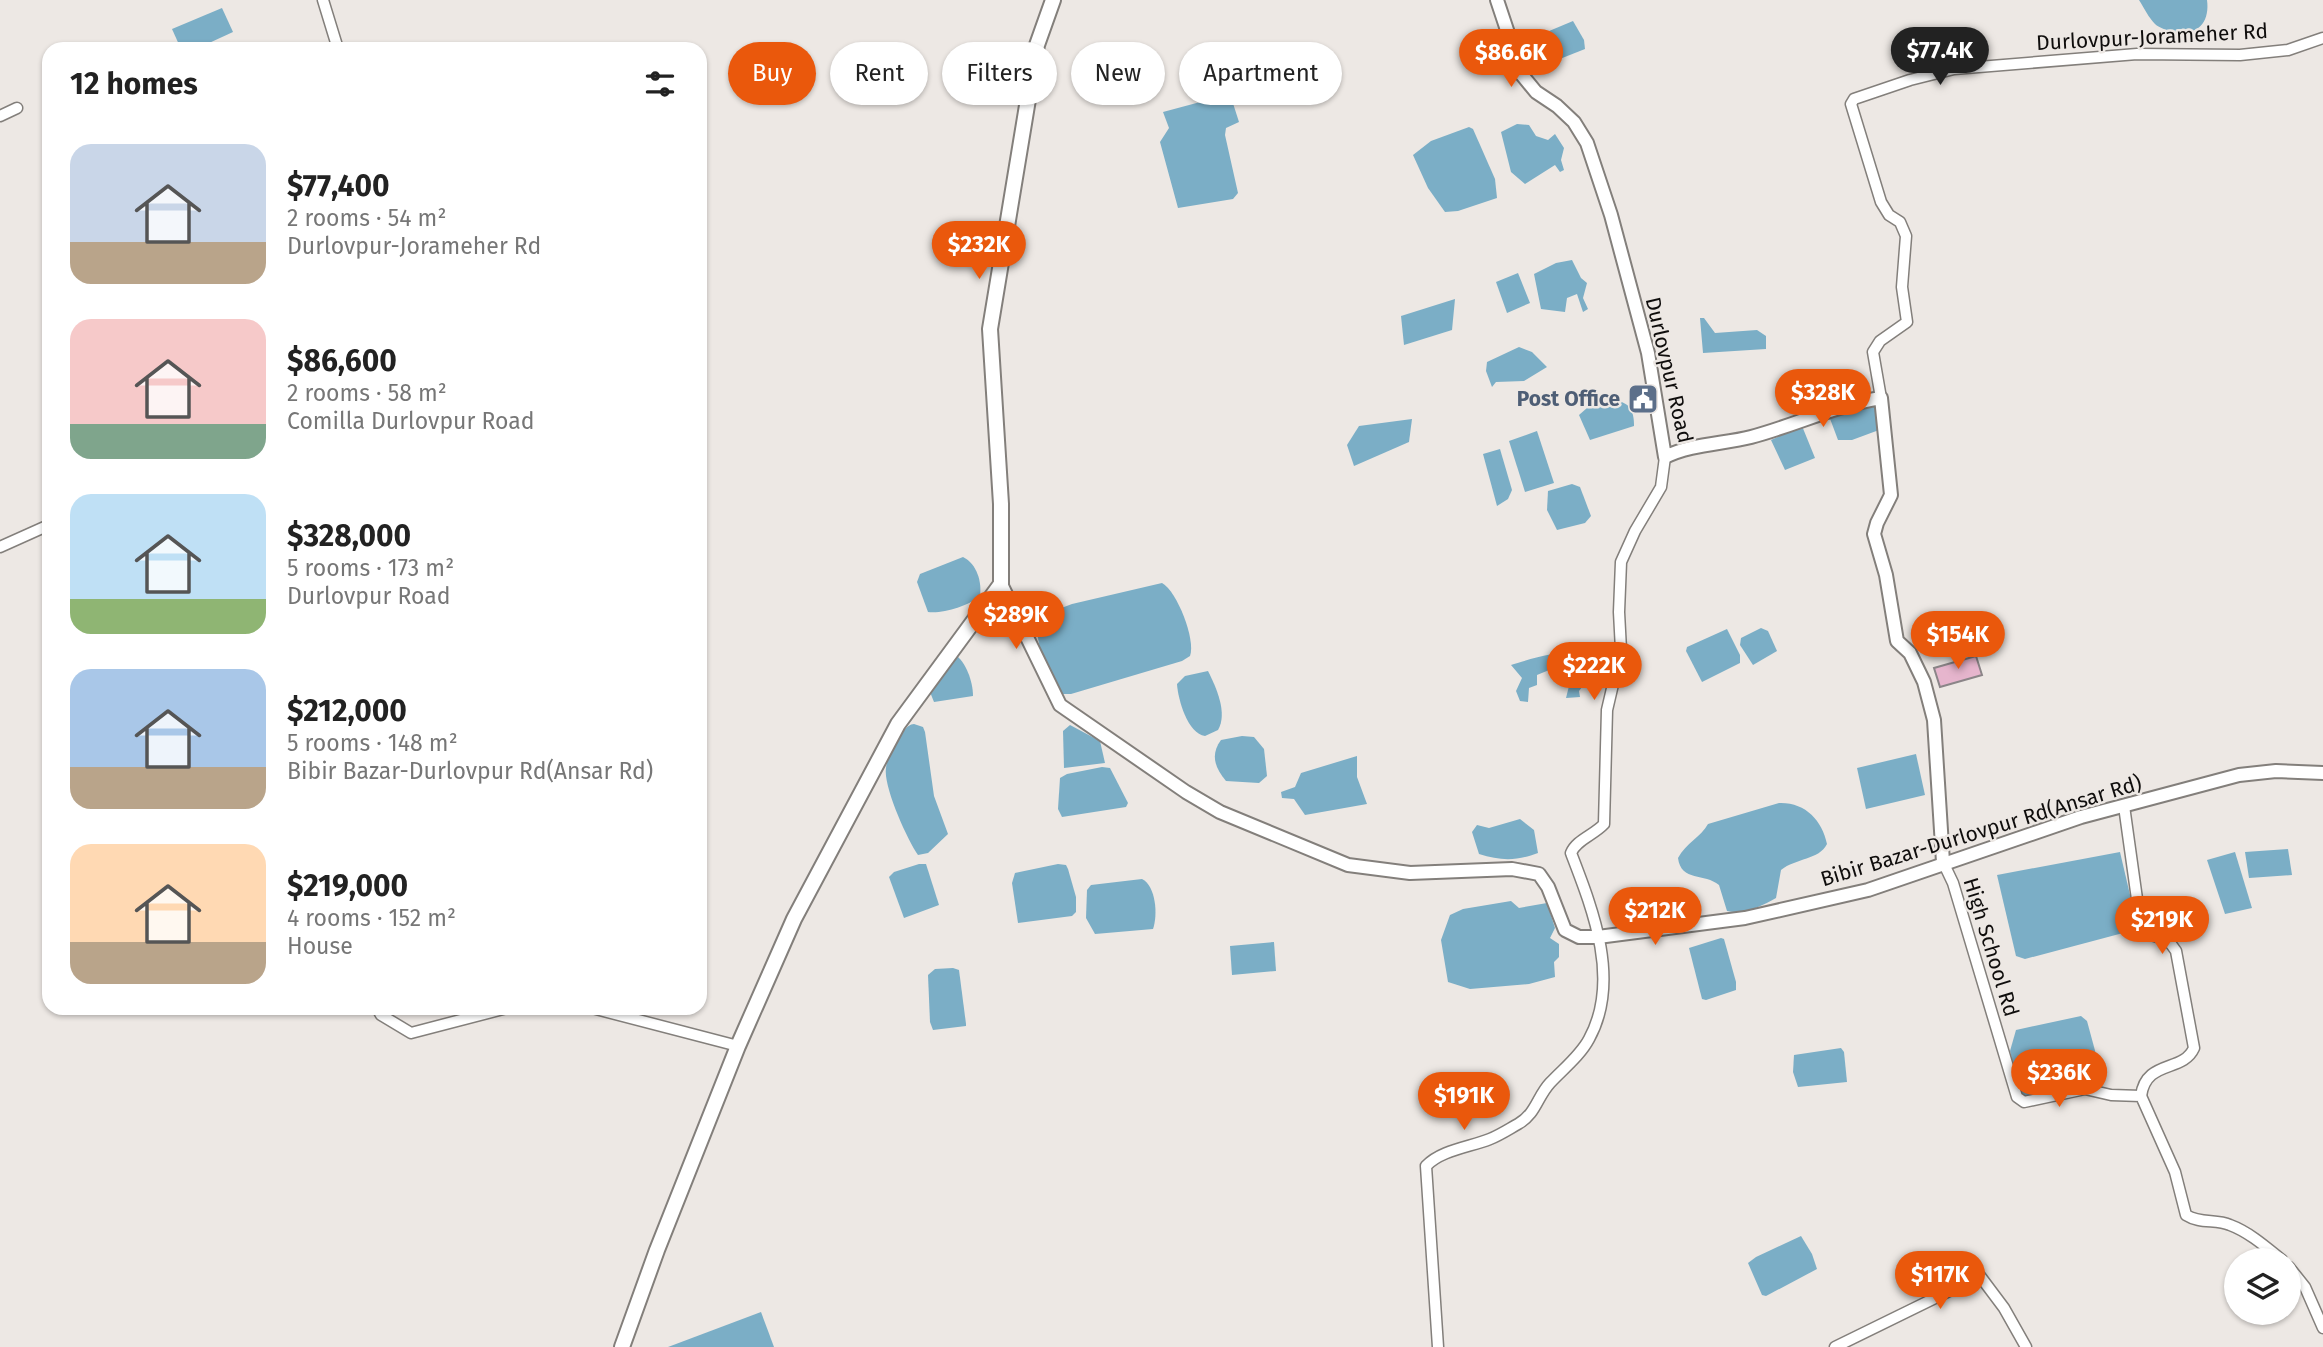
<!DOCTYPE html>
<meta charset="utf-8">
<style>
:root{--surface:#fff;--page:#f2f2f2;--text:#222;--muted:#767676;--accent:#ea580c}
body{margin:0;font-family:"Fira Sans",sans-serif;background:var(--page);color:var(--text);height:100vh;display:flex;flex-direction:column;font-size:26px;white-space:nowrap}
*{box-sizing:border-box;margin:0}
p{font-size:23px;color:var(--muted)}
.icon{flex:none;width:38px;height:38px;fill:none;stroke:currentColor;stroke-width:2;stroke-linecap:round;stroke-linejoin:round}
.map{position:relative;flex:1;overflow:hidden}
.side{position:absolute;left:42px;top:42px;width:665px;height:973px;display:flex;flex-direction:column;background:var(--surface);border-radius:21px;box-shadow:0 2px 5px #0004}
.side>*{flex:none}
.banner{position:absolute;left:728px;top:42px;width:665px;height:63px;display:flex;gap:14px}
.buttons{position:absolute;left:2224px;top:1248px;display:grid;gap:14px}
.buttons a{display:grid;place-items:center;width:77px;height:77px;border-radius:50%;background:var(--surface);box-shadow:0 2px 5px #0004;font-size:35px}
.price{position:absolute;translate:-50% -60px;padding:0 16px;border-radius:24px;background:var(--accent);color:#fff;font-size:23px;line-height:46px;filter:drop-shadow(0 2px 4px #0008)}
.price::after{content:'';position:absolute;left:50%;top:42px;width:21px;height:16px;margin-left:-10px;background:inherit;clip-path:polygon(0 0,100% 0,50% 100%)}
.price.selected{background:#222;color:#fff}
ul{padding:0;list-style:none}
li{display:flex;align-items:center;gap:21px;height:175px;padding:0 28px}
li span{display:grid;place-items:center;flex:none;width:196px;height:140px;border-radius:21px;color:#555}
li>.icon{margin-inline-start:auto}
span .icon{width:84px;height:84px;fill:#fffc;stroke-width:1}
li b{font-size:30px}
h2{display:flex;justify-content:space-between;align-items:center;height:84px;padding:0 28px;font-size:30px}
.chip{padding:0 24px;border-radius:32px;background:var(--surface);box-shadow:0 2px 5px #0004;font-size:24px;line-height:63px}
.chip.selected{background:var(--accent);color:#fff}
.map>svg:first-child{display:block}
</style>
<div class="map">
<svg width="2323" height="1347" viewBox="0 0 2323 1347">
<rect width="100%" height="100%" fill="#ede8e4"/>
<g fill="#7baec6">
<path d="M 2139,0 L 2207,0 C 2210,22 2198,36 2175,32 C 2169,31 2159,28 2155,24 C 2149,18 2144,8 2139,0 Z"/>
<polygon points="222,8 233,32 196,49 181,49 172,29"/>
<polygon points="1573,21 1584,40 1585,49 1532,70 1521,45 1523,42"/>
<polygon points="1230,94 1239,122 1226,128 1225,135 1238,193 1233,199 1178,208 1160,142 1169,128 1163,112"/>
<polygon points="1517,124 1529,125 1536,136 1548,140 1555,134 1564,148 1561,160 1564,170 1560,172 1555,165 1525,184 1511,172 1501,132"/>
<polygon points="1469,127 1473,129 1495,179 1497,198 1458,211 1445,212 1428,188 1413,155 1431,141"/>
<polygon points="1572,260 1581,278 1587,283 1583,298 1588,309 1583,312 1577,294 1567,298 1565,312 1541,309 1534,274 1556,263"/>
<polygon points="1518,273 1530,303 1507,313 1496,282"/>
<polygon points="1455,299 1452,330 1404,345 1401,316"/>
<polygon points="1700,318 1704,318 1715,333 1757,330 1766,336 1766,349 1703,353"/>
<polygon points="1519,347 1532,352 1547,367 1524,381 1496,382 1492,387 1486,371 1487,362"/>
<path d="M 1617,401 C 1631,403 1634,413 1634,426 L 1590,440 L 1579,415 L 1587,408 Z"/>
<polygon points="1875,405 1881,425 1879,430 1852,440 1838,440 1829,416"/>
<polygon points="1412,419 1409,442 1354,466 1347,445 1359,426"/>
<polygon points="1802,426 1815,458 1785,470 1771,440"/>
<polygon points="1537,431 1554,483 1525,492 1509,441"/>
<polygon points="1500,449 1512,490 1508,499 1497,506 1483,454"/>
<polygon points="1572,484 1580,487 1591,516 1585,523 1557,530 1547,510 1548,491"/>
<path d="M 963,557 C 977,564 982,582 980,596 C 969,606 942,614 928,612 L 917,582 L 920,574 Z"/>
<path d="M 1162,583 C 1177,591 1196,640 1190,656 L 1182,661 L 1071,694 L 1062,694 C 1048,675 1031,638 1040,616 L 1072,604 Z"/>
<polygon points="1761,628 1768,631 1777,651 1753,665 1740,645 1741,638"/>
<polygon points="1727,629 1740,655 1740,663 1702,682 1686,651 1687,647"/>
<path d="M 1607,644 L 1603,661 L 1579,691 L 1580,697 L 1566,698 L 1572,674 L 1555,673 L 1554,668 L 1537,675 L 1537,685 L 1529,688 L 1528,702 L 1520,701 L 1516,691 L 1522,678 L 1511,665 C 1529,659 1579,645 1595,653 Z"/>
<path d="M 954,654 C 966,661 973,682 973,696 L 934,702 L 930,692 Z"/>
<path d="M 1208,671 C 1216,687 1228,713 1218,730 L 1205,736 C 1188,734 1178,700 1177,684 L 1185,676 Z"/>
<path d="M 914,724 L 923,727 L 925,732 L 934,796 L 948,834 L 928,853 L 918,855 C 907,839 883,786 886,768 C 887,757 894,747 900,738 C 904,731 906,725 914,724 Z"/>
<polygon points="1070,725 1100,741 1105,763 1064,768 1063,731"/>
<path d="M 1242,736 L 1254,737 L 1264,749 L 1267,776 L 1259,783 L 1226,781 C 1215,768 1210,755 1221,740 Z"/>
<polygon points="1916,754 1925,795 1866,809 1857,768"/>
<polygon points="1357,756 1357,777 1367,804 1305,815 1294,799 1282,798 1281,792 1295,787 1301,773"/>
<polygon points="1102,767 1110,768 1128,803 1126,807 1062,817 1058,809 1060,778 1067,774"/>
<path d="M 1779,803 C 1805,802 1822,820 1827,844 C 1819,860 1796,858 1781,870 L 1776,898 C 1762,906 1744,915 1727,911 L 1719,885 C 1705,873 1681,882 1678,858 C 1686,843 1701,837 1708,824 Z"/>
<path d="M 1520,819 L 1534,830 L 1538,853 C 1517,861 1501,861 1479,854 L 1472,832 L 1477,825 L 1489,828 Z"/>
<polygon points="2288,849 2292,875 2249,878 2245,852"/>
<polygon points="2120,852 2138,929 2025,959 2016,956 1997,875"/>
<polygon points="2235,852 2252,908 2225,914 2207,860"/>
<polygon points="919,864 926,864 939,905 904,918 889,877 894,872"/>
<polygon points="1058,864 1066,865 1068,869 1076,897 1076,912 1072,916 1018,923 1012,883 1015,873"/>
<path d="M 1142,879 C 1156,886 1158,915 1153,929 L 1095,934 L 1086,918 L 1087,890 L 1091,885 Z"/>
<polygon points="1511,901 1519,908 1547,903 1555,928 1550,938 1559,944 1559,957 1554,962 1555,977 1529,984 1470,989 1448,982 1441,940 1450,915 1463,909"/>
<polygon points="1721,938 1724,939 1736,982 1736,990 1706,1000 1702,999 1689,948"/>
<polygon points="1274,942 1276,971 1232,975 1230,946"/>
<polygon points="953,968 959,970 966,1024 966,1026 933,1030 930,1022 928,975 935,969"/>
<polygon points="2081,1016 2087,1021 2100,1069 2098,1077 2024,1097 2020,1092 2010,1051 2016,1030"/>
<polygon points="1841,1048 1844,1052 1847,1082 1798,1087 1793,1072 1794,1055"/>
<polygon points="1801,1236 1812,1254 1817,1269 1766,1296 1762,1295 1748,1263 1756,1257"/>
<polygon points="761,1312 774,1347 668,1347"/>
</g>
<polygon fill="#e6b5cd" stroke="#8b8588" stroke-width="2" points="1976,656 1982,675 1940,687 1934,668"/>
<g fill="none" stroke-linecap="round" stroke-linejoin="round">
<g stroke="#837f7b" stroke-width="13">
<g id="minor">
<polyline points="323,0 338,49"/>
<polyline points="0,116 17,108"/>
<polyline points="1881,398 1873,352 1880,341 1907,322 1902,287 1906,236 1900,222 1889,215 1881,202 1851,104 1854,99 1910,80 1954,69 2137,54 2240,55 2288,50 2323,38"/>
<polyline points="0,547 49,525"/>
<path d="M 2124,806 L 2137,899 L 2146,929 L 2151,935 L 2168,940 L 2176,951 L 2194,1048 C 2183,1073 2146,1059 2141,1096"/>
<path d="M 1943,862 L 1953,883 L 2017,1097 L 2024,1102 L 2085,1089 L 2111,1095 L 2141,1096 L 2175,1172 L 2186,1215 C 2200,1224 2216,1219 2230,1225 C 2249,1232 2266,1247 2282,1260"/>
<polyline points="377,1008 381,1015 411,1033 507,1008"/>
<polyline points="592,1008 738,1046"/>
<polyline points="2289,1267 2305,1287 2323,1328"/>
<path d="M 1438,1347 L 1426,1166 C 1441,1150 1470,1147 1490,1139 C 1500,1135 1509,1129 1518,1124 C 1536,1114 1537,1097 1550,1083 C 1563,1069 1580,1056 1589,1039 C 1621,981 1593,910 1571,853 C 1576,840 1594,835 1604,824 L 1607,710 L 1621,650 L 1619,612 L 1621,562 L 1635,531 L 1661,487 L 1665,457"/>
<polyline points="1835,1347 1980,1276 2004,1308 2026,1347"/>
</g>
</g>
<g stroke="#837f7b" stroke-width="16">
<g id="tertiary">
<path d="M 1497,0 L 1522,75 L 1536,92 L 1557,106 L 1574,122 L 1587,143 L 1611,215 L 1648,353 L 1665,457 C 1690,444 1724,444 1751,437 C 1796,425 1833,406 1881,398 L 1891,495 L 1877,523 L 1874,534 L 1886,575 L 1897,641 L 1910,653 L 1924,682 L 1934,720 L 1943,862"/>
<polyline points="1001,584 1060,705 1186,792 1220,812 1348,865 1410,873 1512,869 1539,874 1548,887 1565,930 1579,937 1598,937 1745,918 1868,890 2081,817 2239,775 2276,771 2323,773"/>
</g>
</g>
<g stroke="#837f7b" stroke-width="18">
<polyline id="secondary" points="622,1347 657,1250 738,1046 794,919 898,724 1001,584 1001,504 990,329 1037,45 1053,0"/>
</g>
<use href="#minor" stroke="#fff" stroke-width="10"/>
<use href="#tertiary" stroke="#fff" stroke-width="12"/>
<use href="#secondary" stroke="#fff" stroke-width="14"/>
</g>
<defs>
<g id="civic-square" transform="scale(1.575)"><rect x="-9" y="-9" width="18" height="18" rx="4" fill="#5c6f8a" stroke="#ede8e4"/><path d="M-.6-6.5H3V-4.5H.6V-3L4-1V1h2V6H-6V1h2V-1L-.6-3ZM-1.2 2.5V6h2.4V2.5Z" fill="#fff"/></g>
</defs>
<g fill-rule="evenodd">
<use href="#civic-square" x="1643" y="399"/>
</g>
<g text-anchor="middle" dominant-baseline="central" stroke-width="5" stroke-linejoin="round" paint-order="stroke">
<g font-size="21" fill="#0f0d0c" stroke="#ede8e4">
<text transform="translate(2152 37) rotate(-3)">Durlovpur-Jorameher Rd</text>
<text transform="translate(1669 370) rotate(77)">Durlovpur Road</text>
<text transform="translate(1981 831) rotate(-17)">Bibir Bazar-Durlovpur Rd(Ansar Rd)</text>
<text transform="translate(1991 947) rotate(73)">High School Rd</text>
</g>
<g font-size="21" font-weight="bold" fill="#4e5e75" stroke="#ede8e4" text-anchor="end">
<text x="1620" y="399">Post Office</text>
</g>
</g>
</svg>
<div class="buttons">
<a><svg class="icon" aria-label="layers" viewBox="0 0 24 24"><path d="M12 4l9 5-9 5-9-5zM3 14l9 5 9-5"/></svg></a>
</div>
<b class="price selected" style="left:1940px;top:87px">$77.4K</b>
<b class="price" style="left:1511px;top:89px">$86.6K</b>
<b class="price" style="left:979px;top:281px">$232K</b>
<b class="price" style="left:1823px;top:429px">$328K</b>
<b class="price" style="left:1016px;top:651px">$289K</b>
<b class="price" style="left:1958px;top:671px">$154K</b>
<b class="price" style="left:1594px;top:702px">$222K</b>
<b class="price" style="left:1655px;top:947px">$212K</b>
<b class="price" style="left:2162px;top:956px">$219K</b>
<b class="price" style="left:2059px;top:1109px">$236K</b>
<b class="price" style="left:1464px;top:1132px">$191K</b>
<b class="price" style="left:1940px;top:1311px">$117K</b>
<div class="banner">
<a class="chip selected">Buy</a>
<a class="chip">Rent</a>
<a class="chip">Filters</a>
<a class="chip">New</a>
<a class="chip">Apartment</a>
</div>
<section class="side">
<h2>12 homes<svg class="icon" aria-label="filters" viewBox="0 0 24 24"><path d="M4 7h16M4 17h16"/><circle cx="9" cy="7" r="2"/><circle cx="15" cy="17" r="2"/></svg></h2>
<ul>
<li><span style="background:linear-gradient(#c9d6e8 70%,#b9a48a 0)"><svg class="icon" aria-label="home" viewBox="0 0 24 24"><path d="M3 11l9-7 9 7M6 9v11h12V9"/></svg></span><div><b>$77,400</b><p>2 rooms · 54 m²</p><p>Durlovpur-Jorameher Rd</p></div></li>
<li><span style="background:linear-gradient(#f6c9c9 75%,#7fa58c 0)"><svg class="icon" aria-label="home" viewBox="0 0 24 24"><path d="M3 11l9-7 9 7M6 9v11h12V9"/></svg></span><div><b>$86,600</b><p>2 rooms · 58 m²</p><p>Comilla Durlovpur Road</p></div></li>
<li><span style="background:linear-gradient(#bfe0f5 75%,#8fb573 0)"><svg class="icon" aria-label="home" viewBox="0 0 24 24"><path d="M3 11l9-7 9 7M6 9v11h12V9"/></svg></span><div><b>$328,000</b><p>5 rooms · 173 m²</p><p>Durlovpur Road</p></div></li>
<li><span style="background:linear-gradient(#a9c7e8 70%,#b9a48a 0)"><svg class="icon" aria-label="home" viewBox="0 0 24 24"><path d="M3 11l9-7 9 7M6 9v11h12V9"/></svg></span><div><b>$212,000</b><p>5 rooms · 148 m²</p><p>Bibir Bazar-Durlovpur Rd(Ansar Rd)</p></div></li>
<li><span style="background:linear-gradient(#ffd9b3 70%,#b9a48a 0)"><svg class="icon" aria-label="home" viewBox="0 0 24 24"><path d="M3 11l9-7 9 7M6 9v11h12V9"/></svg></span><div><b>$219,000</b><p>4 rooms · 152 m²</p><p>House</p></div></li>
</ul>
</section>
</div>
